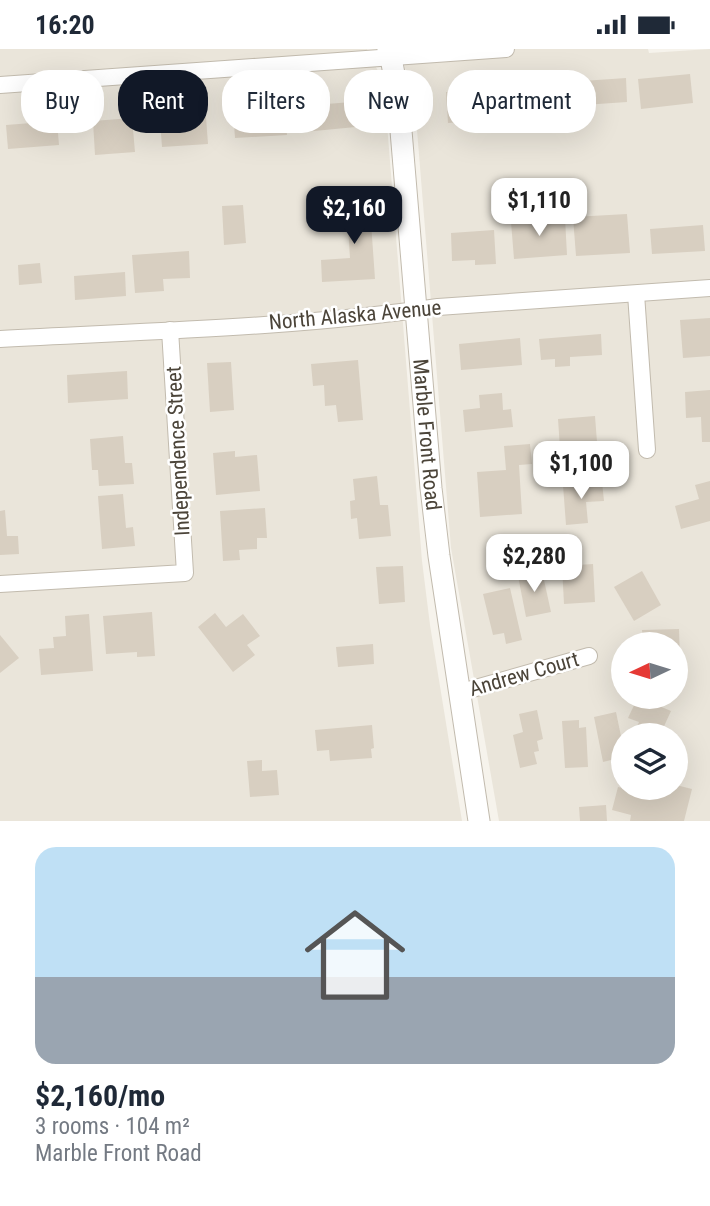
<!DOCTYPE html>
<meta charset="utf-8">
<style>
:root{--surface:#fff;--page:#f6f6f7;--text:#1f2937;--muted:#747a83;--accent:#111827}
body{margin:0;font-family:"Roboto Condensed",sans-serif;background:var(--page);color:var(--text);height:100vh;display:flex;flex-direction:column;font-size:26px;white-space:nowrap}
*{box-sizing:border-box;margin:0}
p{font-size:23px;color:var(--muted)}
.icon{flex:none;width:38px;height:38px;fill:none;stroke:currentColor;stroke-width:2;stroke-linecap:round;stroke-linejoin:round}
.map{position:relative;height:772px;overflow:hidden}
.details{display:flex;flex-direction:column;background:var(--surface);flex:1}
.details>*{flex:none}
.guide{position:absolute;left:21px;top:21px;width:668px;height:63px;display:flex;gap:14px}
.needle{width:46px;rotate:266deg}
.controls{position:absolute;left:611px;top:583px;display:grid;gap:14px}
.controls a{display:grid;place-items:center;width:77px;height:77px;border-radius:50%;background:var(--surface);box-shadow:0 7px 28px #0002;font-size:35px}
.price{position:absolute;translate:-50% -60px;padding:0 16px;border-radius:14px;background:#fff;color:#222;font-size:23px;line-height:46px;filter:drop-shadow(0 2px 4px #0008)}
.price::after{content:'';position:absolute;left:50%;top:42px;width:21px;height:16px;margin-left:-10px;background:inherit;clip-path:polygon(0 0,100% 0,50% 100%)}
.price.on{background:var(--accent);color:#fff}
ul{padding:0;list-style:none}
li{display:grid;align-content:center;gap:14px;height:371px;padding:0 35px}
li span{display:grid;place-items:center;height:217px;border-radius:21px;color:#555}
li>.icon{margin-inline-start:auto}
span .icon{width:126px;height:126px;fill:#fffc;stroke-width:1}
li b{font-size:30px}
.pill{padding:0 24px;border-radius:28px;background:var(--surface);box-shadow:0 7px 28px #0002;font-size:24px;line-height:63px}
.pill.on{background:var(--accent);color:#fff}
.status{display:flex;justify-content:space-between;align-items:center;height:49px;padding:0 35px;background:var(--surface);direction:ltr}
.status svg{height:19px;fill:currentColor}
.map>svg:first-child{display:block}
</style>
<div class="status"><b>16:20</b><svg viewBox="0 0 49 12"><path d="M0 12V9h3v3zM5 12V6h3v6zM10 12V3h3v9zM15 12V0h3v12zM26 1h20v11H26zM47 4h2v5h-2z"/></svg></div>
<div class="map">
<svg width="710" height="772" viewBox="0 0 710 772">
<rect width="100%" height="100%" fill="#f6f3ec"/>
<g fill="#eae5da" fill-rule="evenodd">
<polygon points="0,0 367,0 381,28 385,50 422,512 430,576 462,772 0,772"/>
<path d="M 400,0 L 648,0 L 649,4 L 710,0 L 710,772 L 499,772 L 451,499 L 417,81 L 410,38 ZM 623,595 L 676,595 L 676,648 L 623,648 ZM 623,686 L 676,686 L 676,738 L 623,738 Z"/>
</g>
<g fill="#d8cfc1">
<polygon points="690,25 693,54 641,60 638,30"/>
<polygon points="626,29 627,53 569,57 568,33"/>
<polygon points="554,33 556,63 518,65 518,57 503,58 501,37"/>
<polygon points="487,40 489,71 448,74 446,43"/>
<polygon points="364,52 366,77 304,83 302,57"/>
<polygon points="285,57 287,86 235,89 233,60"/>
<polygon points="206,68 208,95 162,98 160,71"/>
<polygon points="132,69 135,103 95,106 93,72"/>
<polygon points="57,72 59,96 8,100 6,76"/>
<polygon points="369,145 375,230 322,233 321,211 350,209 346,147"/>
<polygon points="243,156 246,194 224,196 222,157"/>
<polygon points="627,165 630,204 576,207 573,168"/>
<polygon points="565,169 567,206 514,210 511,173"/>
<polygon points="703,176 705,202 652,205 650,180"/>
<polygon points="494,181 496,215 475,216 475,211 452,212 451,184"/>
<polygon points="189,202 190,229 163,230 164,242 135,244 132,206"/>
<polygon points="40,214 42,234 19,236 18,216"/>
<polygon points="125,223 126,247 75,251 74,227"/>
<polygon points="710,269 710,307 683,309 680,271"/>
<polygon points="601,285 602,306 570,308 570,317 555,318 555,310 541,311 539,290"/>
<polygon points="520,289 522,316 461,321 459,295"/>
<polygon points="358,311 363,371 338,373 336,356 325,357 324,336 313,337 311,315"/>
<polygon points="231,313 234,361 210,363 207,314"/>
<polygon points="127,322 128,350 68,354 67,326"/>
<polygon points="710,341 710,393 702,393 701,368 686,369 685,343"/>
<polygon points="502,344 503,361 511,360 513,378 465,383 463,361 480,359 479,346"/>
<polygon points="595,367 598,406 573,408 573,398 560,399 558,370"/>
<polygon points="123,387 125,414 132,414 134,435 99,437 98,421 92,421 90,390"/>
<polygon points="530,395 532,415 519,416 522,465 480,468 477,423 506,421 504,397"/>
<polygon points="235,402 235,408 257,406 260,442 216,446 213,404"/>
<polygon points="377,427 380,456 388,456 391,487 359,490 357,469 351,470 350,452 355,451 353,430"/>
<polygon points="710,432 710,472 681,480 675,457 699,450 695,436"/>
<polygon points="602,433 604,452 586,453 588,474 566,476 563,436"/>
<polygon points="123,445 126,479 133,478 135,497 102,500 98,447"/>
<polygon points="265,459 267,489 257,489 257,500 239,501 240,511 223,512 220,462"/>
<polygon points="5,461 7,487 18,487 19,505 0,506 0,462"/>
<polygon points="593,515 595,553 564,555 562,517"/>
<polygon points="403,517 405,553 379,555 376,518"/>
<polygon points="542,522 551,563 526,568 518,527"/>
<polygon points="642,522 661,556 634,572 614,538"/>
<polygon points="510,539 522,591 506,595 504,584 493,586 483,545"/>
<polygon points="152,563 155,607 137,608 137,603 106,605 103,567"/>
<polygon points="215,564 226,578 243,565 260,587 247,596 255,606 233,623 198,578"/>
<polygon points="89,565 93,622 41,626 39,600 54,599 53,588 66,587 65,567"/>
<polygon points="679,580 681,641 676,642 676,595 643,595 642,581"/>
<polygon points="0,586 19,609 0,624"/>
<polygon points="373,595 374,615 338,618 336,598"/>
<polygon points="638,648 671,662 660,686 633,686 639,673 628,669"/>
<polygon points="537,661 543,690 537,692 539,702 534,703 537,715 520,719 513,686 523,683 519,665"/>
<polygon points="616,663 623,697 623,708 603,713 594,668"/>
<polygon points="579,671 579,679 586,678 588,718 565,719 562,672"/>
<polygon points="372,676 374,699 371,700 372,709 330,712 329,701 317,702 315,681"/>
<polygon points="262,711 262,722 277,721 279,746 250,748 247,712"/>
<polygon points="676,736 692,740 684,772 630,772 631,766 612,761 618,738 660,748 663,738 676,738"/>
<polygon points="606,756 607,772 580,772 579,758"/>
</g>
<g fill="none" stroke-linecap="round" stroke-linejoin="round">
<g stroke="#c2bbae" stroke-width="18">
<g id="minor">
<polyline points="0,36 506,0"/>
<polyline points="636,245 647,401"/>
<path d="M 0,290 C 146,282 294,279 438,258 L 710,239"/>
<polyline points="0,535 185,524 170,281"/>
<polyline points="458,644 589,607"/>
</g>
</g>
<g stroke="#c2bbae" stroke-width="23">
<g id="tertiary">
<path id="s1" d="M 388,0 L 391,9 L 398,46 L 431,439 L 439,507 L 479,772"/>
</g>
</g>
<use href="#minor" stroke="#fff" stroke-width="16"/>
<use href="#tertiary" stroke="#fff" stroke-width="21"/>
</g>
<g text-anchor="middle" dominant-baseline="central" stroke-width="5" stroke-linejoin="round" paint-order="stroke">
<g font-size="21" fill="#4b4439" stroke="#fff">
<text transform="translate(355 266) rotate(-5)">North Alaska Avenue</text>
<text stroke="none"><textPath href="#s1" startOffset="388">Marble Front Road</textPath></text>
<text transform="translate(178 402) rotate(-93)">Independence Street</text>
<text transform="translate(524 625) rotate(-16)">Andrew Court</text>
</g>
</g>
</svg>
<div class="controls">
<a><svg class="needle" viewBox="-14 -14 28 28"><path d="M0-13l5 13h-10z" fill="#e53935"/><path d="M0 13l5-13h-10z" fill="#747a83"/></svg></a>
<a><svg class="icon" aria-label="layers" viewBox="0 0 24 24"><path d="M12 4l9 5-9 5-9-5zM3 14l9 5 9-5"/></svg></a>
</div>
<b class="price" style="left:539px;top:189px">$1,110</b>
<b class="price on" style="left:354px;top:197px">$2,160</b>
<b class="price" style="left:581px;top:452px">$1,100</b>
<b class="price" style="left:534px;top:545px">$2,280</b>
<div class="guide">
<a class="pill">Buy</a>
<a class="pill on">Rent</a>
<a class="pill">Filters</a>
<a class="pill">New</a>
<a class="pill">Apartment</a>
</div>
</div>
<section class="details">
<ul>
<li><span style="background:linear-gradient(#bfe0f5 60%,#9aa5b1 0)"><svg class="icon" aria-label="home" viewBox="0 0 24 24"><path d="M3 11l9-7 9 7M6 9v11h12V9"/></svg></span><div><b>$2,160/mo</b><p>3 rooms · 104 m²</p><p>Marble Front Road</p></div></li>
</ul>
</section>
